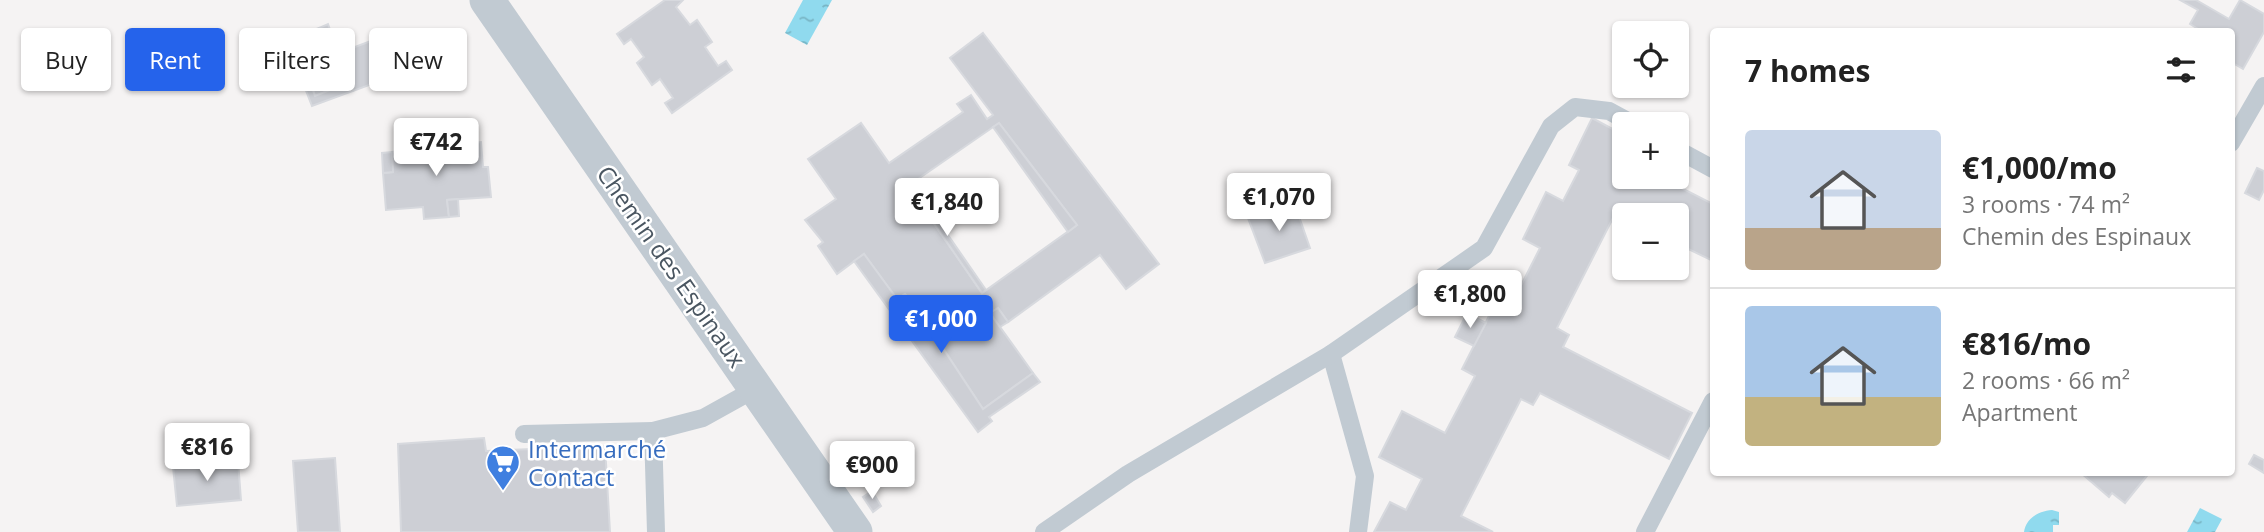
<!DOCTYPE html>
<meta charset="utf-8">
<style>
:root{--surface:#fff;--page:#f6f6f6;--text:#222;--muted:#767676;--line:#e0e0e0;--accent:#2563eb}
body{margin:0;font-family:"Open Sans",sans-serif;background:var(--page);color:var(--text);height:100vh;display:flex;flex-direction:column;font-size:26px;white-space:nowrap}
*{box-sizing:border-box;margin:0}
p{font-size:23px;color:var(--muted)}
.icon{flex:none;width:38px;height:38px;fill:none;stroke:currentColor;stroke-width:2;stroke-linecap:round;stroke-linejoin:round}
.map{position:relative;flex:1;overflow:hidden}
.drawer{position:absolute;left:1710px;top:28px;width:525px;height:448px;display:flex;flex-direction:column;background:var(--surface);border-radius:7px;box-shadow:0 2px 5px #0004}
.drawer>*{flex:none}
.guide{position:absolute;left:21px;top:28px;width:665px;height:63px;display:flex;gap:14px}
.tools{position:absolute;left:1612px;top:21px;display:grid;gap:14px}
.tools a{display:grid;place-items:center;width:77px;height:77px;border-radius:7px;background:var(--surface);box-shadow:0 2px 5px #0004;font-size:35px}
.price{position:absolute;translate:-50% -60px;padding:0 16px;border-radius:7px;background:#fff;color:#222;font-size:23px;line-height:46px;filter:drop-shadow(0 2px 4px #0008)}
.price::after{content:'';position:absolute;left:50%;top:42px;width:21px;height:16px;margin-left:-10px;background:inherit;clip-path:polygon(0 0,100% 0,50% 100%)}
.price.current{background:var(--accent);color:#fff}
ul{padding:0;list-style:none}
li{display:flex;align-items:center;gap:21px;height:175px;padding:0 35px}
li+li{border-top:2px solid var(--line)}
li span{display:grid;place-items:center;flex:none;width:196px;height:140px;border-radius:7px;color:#555}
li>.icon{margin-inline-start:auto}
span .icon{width:84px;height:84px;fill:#fffc;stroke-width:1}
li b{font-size:30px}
h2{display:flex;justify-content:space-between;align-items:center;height:84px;padding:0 35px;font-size:30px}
.tag{padding:0 24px;border-radius:7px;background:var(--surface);box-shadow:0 2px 5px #0004;font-size:24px;line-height:63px}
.tag.current{background:var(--accent);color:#fff}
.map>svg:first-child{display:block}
</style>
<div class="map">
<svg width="2264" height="532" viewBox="0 0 2264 532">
<defs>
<pattern id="water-ripples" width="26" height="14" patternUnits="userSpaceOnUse" patternTransform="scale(1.75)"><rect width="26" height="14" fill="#90daee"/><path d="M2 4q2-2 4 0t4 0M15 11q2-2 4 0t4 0" fill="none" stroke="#78b4c4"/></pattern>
</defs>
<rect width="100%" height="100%" fill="#f5f3f3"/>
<g fill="url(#water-ripples)">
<polygon points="803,0 832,0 807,45 785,33"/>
<polygon points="2200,508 2222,519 2215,532 2187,532"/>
<path d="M 2052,510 L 2059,512 L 2059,525 L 2053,525 L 2053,532 L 2024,532 C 2026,518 2039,511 2052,510 Z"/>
</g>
<g fill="#cdcfd5" stroke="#d7d9de" stroke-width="2" fill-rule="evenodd">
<polygon points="665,0 683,0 676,7 690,25 697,20 712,42 705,47 718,66 726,61 732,70 672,113 665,103 673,98 660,79 652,85 637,63 644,57 631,39 624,44 617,34"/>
<polygon points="2180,0 2196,0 2229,19 2240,0 2264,14 2264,32 2243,69 2231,62 2231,32 2203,32 2190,24 2198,10"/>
<polygon points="328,24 337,49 329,53 319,28"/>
<polygon points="319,28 329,53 337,49 339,53 392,33 407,71 353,91 350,82 315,96 303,62 292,66 283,41"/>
<polygon points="398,30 413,69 407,71 392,33"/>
<path d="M 983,33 L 1159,264 L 1126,289 L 1100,255 L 1008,322 L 998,308 L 990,313 L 1033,373 L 983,409 L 923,318 L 916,323 L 904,306 L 911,301 L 905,294 L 897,299 L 864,254 L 837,274 L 818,246 L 823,242 L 805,220 L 836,199 L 808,159 L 861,123 L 889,163 L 963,112 L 957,104 L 971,95 L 987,119 L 993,115 L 950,58 ZM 999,123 L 1077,225 L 982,293 L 908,186 Z"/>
<polygon points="303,62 315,96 350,82 353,91 312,106 296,65"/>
<polygon points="1592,118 1624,135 1624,177 1660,177 1713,204 1713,261 1676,243 1676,215 1624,216 1616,212 1557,328 1569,335 1563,347 1692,413 1669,459 1540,393 1533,405 1521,399 1461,516 1493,532 1374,532 1390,502 1406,510 1422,479 1379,457 1402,411 1445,433 1475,376 1462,369 1498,298 1511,305 1540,248 1523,239 1546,192 1563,201 1579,170 1569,165"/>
<polygon points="999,123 1077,225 1068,232 993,127"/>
<polygon points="481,142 483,167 488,167 491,197 447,200 449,217 424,219 423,207 386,210 383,173 393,172 392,152"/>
<polygon points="392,152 393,172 383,173 382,153"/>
<polygon points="2257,168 2264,171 2264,190 2259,200 2245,193"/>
<polygon points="912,183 986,290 982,293 908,186"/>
<polygon points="458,199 459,216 449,217 447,200"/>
<polygon points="1294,202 1310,248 1265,263 1248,218"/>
<polygon points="864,254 897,299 905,294 911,301 904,306 916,323 923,318 983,409 1033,373 1040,382 989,417 992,421 978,432 854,261"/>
<polygon points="998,308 1008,322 1000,327 990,313"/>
<polygon points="1467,313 1486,323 1474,346 1455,337"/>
<polygon points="484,438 486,451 605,446 610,532 401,532 398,444"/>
<polygon points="2254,455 2264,460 2264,473 2249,464"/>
<polygon points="335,458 340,532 298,532 293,461"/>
<polygon points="238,461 241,500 177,506 173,467"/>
<polygon points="2150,472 2125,503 2112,493 2109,497 2081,473"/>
<polygon points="872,491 881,506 873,512 863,497"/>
</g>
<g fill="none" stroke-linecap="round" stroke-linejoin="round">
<g stroke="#c1cad2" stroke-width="18">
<polyline points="2231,143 2264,86"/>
<polyline points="1676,149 1713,169"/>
<polyline points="1331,354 1365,476 1358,532"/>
<polyline points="524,434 653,431"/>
<polyline points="656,532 653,431 703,418 757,388"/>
<polyline points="1044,532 1128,474 1331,354 1484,248 1551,126 1575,107 1609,111 1633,124"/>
<polyline points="1645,532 1713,401"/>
</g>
<polyline stroke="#c1cad2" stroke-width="35" points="487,0 855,532"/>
</g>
<defs>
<g id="supermarket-pin" transform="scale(1.75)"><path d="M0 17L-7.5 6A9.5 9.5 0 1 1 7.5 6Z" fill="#3f7fe0" stroke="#fff"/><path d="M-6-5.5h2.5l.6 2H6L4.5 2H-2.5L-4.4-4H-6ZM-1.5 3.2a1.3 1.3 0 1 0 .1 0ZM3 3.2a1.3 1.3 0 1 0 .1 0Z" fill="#fff"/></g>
</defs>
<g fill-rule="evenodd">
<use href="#supermarket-pin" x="503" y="462"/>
</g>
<g text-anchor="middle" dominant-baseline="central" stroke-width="5" stroke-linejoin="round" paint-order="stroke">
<g font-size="24" fill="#4a5661" stroke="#fff">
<text transform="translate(672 266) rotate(55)">Chemin des Espinaux</text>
</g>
<g font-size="24" fill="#366cbe" stroke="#fff" text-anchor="start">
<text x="528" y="448">Intermarché<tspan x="528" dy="28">Contact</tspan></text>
</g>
</g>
</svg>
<div class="tools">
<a><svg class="icon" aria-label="locate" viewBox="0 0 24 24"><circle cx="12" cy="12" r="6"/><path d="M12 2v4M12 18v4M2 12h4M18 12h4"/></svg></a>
<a>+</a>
<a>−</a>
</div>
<b class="price" style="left:436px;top:178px">€742</b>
<b class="price" style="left:1279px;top:233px">€1,070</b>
<b class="price" style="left:947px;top:238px">€1,840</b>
<b class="price" style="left:1470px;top:330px">€1,800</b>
<b class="price current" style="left:941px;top:355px">€1,000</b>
<b class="price" style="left:207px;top:483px">€816</b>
<b class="price" style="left:872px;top:501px">€900</b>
<div class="guide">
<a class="tag">Buy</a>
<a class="tag current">Rent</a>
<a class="tag">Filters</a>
<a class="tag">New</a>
</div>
<section class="drawer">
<h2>7 homes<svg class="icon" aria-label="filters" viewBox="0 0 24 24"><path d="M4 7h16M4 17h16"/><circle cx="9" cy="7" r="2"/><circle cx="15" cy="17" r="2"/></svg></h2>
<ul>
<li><span style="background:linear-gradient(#c9d6e8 70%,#b9a48a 0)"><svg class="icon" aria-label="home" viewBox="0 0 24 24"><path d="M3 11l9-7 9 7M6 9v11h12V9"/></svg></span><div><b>€1,000/mo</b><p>3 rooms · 74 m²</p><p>Chemin des Espinaux</p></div></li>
<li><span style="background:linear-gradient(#a9c7e8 65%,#c2b280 0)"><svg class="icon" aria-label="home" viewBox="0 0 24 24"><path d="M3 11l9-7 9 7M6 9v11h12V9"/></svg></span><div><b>€816/mo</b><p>2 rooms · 66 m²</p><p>Apartment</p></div></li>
</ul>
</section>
</div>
